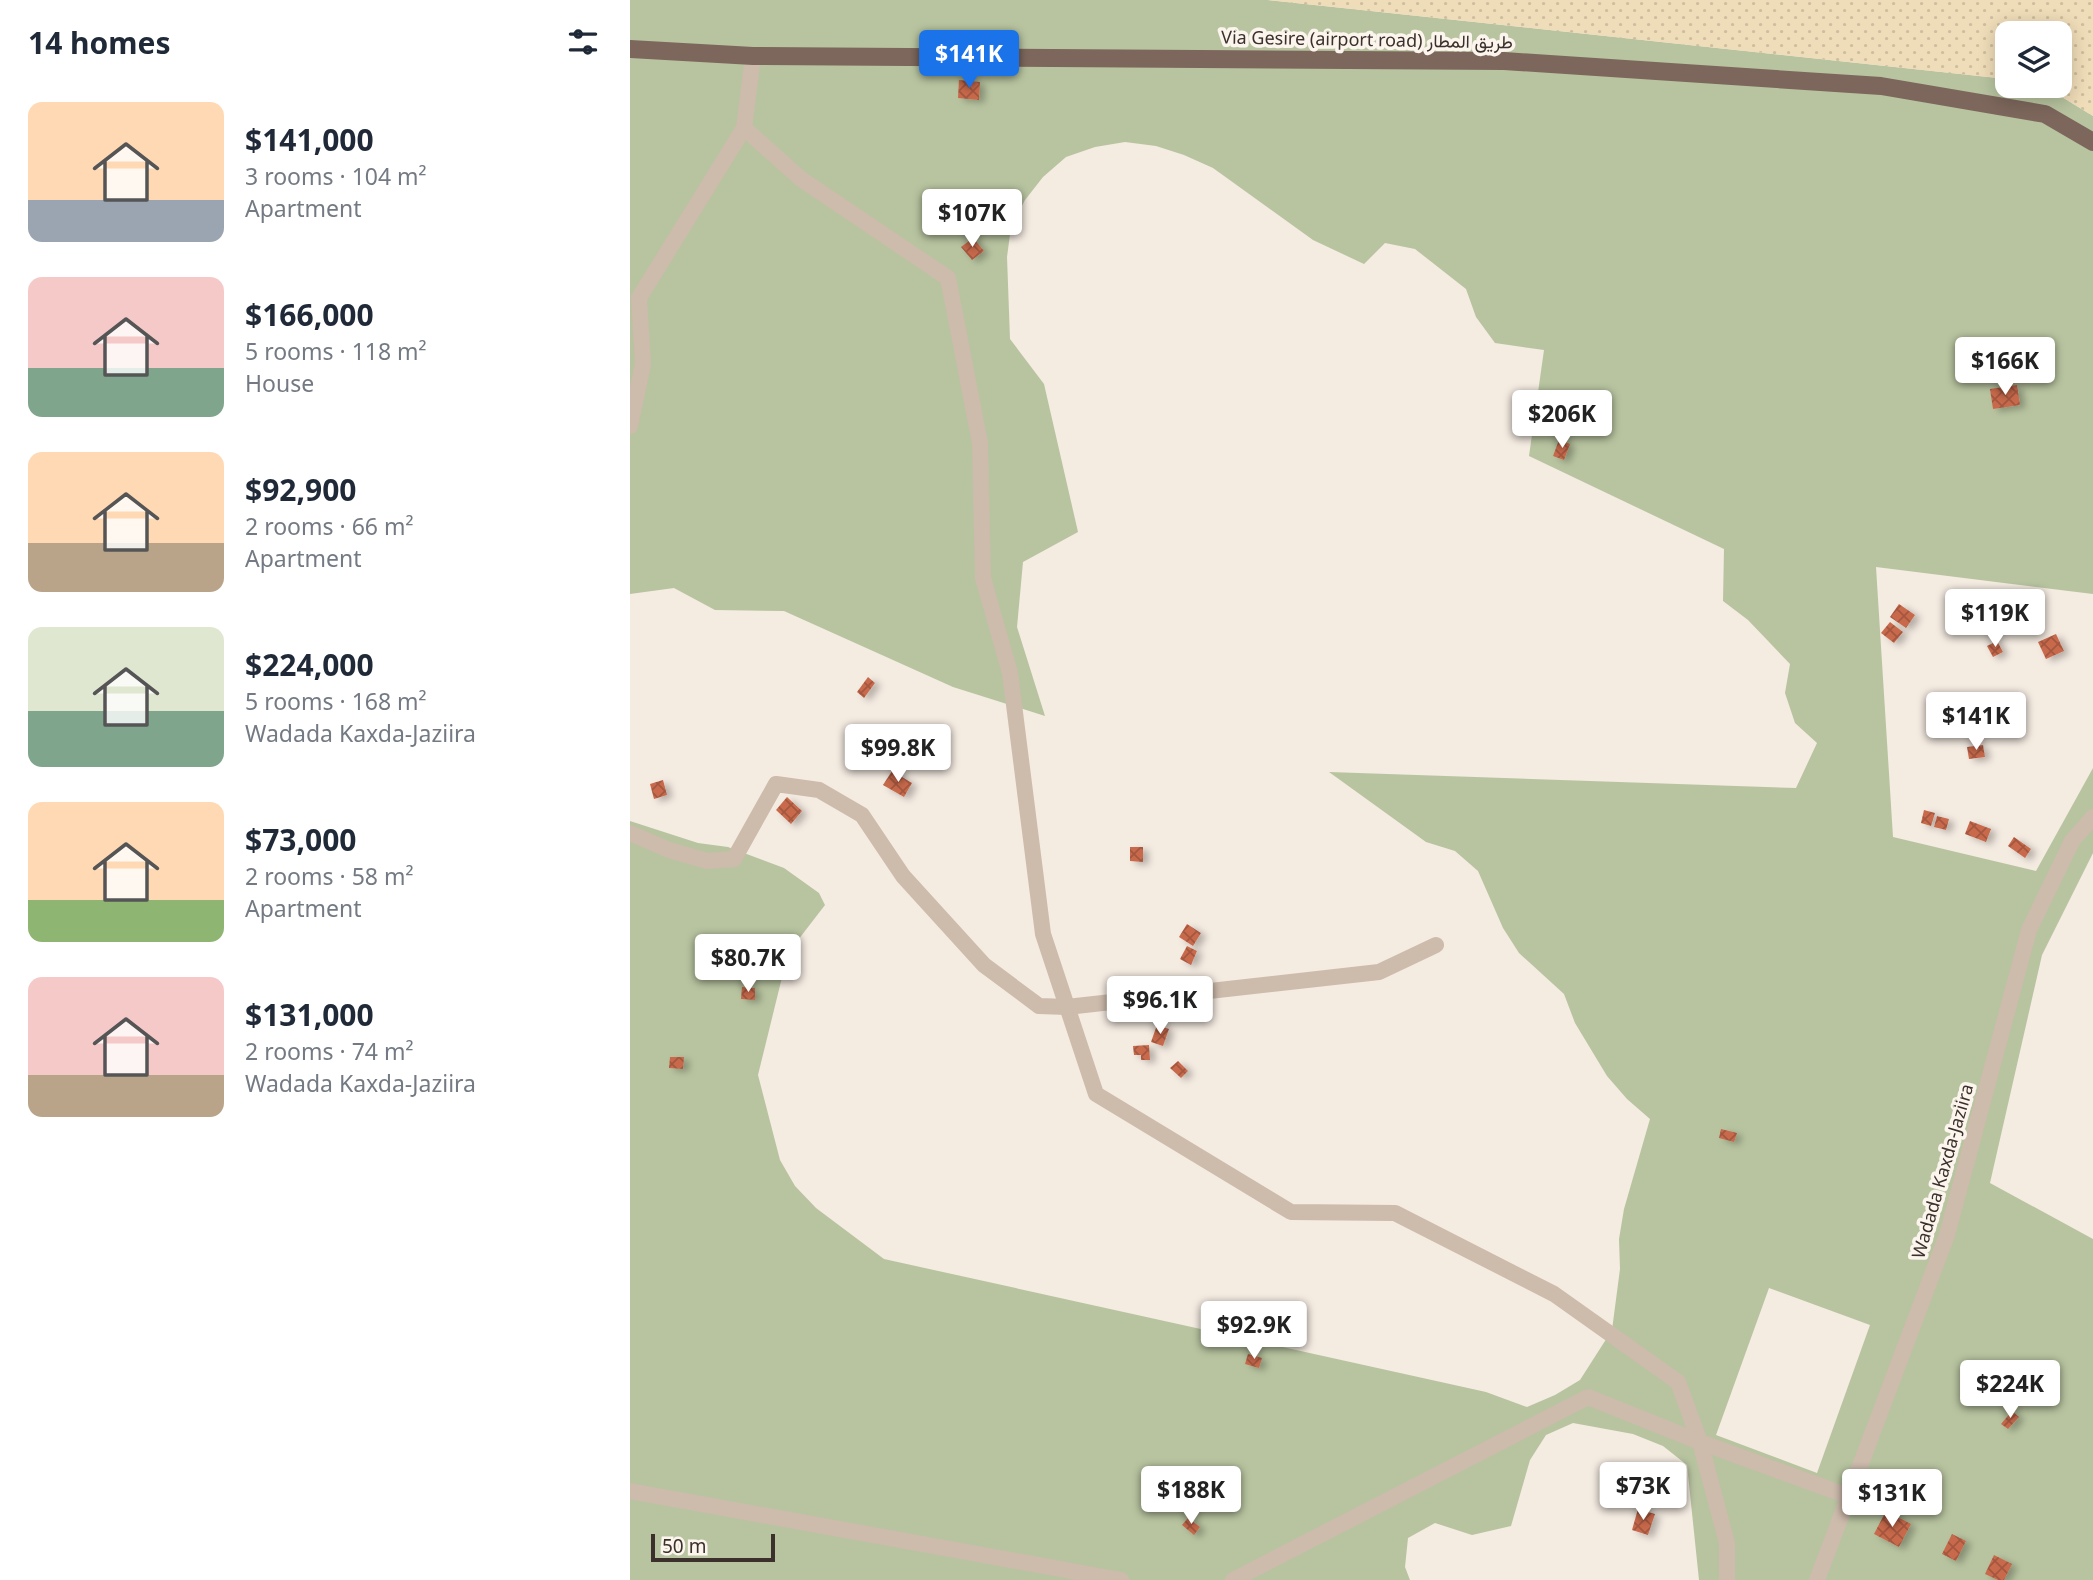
<!DOCTYPE html>
<meta charset="utf-8">
<style>
:root{--surface:#fff;--page:#f2f2f3;--text:#1f2937;--muted:#747a83;--accent:#1a73e8}
body{margin:0;font-family:"Noto Sans",Vazirmatn,sans-serif;background:var(--page);color:var(--text);height:100vh;display:flex;flex-direction:column;font-size:26px;white-space:nowrap}
*{box-sizing:border-box;margin:0}
p{font-size:23px;color:var(--muted)}
.icon{flex:none;width:38px;height:38px;fill:none;stroke:currentColor;stroke-width:2;stroke-linecap:round;stroke-linejoin:round}
.map{position:relative;flex:1;overflow:hidden}
.side{display:flex;flex-direction:column;background:var(--surface);width:630px}
.side>*{flex:none}
.tools{position:absolute;left:1365px;top:21px;display:grid;gap:14px}
.tools a{display:grid;place-items:center;width:77px;height:77px;border-radius:14px;background:var(--surface);box-shadow:0 4px 18px #0003;font-size:35px}
.scale{position:absolute;left:21px;bottom:18px;width:124px;box-sizing:border-box;padding-left:7px;border:4px solid #3b302b;border-top:0;font-size:19px;line-height:24px;white-space:nowrap;color:#3b302b;-webkit-text-stroke:5px #fbf5ee;paint-order:stroke}
.price{position:absolute;translate:-50% -60px;padding:0 16px;border-radius:7px;background:#fff;color:#222;font-size:23px;line-height:46px;filter:drop-shadow(0 2px 4px #0008)}
.price::after{content:'';position:absolute;left:50%;top:42px;width:21px;height:16px;margin-left:-10px;background:inherit;clip-path:polygon(0 0,100% 0,50% 100%)}
.price.on{background:var(--accent);color:#fff}
ul{padding:0;list-style:none}
li{display:flex;align-items:center;gap:21px;height:175px;padding:0 28px}
li span{display:grid;place-items:center;flex:none;width:196px;height:140px;border-radius:14px;color:#555}
li>.icon{margin-inline-start:auto}
span .icon{width:84px;height:84px;fill:#fffc;stroke-width:1}
li b{font-size:30px}
h2{display:flex;justify-content:space-between;align-items:center;height:84px;padding:0 28px;font-size:30px}
main{display:flex;flex:1;min-height:0}
.map>svg:first-child{display:block}
</style>
<main>
<section class="side">
<h2>14 homes<svg class="icon" aria-label="filters" viewBox="0 0 24 24"><path d="M4 7h16M4 17h16"/><circle cx="9" cy="7" r="2"/><circle cx="15" cy="17" r="2"/></svg></h2>
<ul>
<li><span style="background:linear-gradient(#ffd9b3 70%,#9aa5b1 0)"><svg class="icon" aria-label="home" viewBox="0 0 24 24"><path d="M3 11l9-7 9 7M6 9v11h12V9"/></svg></span><div><b>$141,000</b><p>3 rooms · 104 m²</p><p>Apartment</p></div></li>
<li><span style="background:linear-gradient(#f6c9c9 65%,#7fa58c 0)"><svg class="icon" aria-label="home" viewBox="0 0 24 24"><path d="M3 11l9-7 9 7M6 9v11h12V9"/></svg></span><div><b>$166,000</b><p>5 rooms · 118 m²</p><p>House</p></div></li>
<li><span style="background:linear-gradient(#ffd9b3 65%,#b9a48a 0)"><svg class="icon" aria-label="home" viewBox="0 0 24 24"><path d="M3 11l9-7 9 7M6 9v11h12V9"/></svg></span><div><b>$92,900</b><p>2 rooms · 66 m²</p><p>Apartment</p></div></li>
<li><span style="background:linear-gradient(#dfe7d0 60%,#7fa58c 0)"><svg class="icon" aria-label="home" viewBox="0 0 24 24"><path d="M3 11l9-7 9 7M6 9v11h12V9"/></svg></span><div><b>$224,000</b><p>5 rooms · 168 m²</p><p>Wadada Kaxda-Jaziira</p></div></li>
<li><span style="background:linear-gradient(#ffd9b3 70%,#8fb573 0)"><svg class="icon" aria-label="home" viewBox="0 0 24 24"><path d="M3 11l9-7 9 7M6 9v11h12V9"/></svg></span><div><b>$73,000</b><p>2 rooms · 58 m²</p><p>Apartment</p></div></li>
<li><span style="background:linear-gradient(#f6c9c9 70%,#b9a48a 0)"><svg class="icon" aria-label="home" viewBox="0 0 24 24"><path d="M3 11l9-7 9 7M6 9v11h12V9"/></svg></span><div><b>$131,000</b><p>2 rooms · 74 m²</p><p>Wadada Kaxda-Jaziira</p></div></li>
</ul>
</section>
<div class="map">
<svg width="1463" height="1580" viewBox="0 0 1463 1580">
<defs>
<pattern id="sand-dots" width="8" height="8" patternUnits="userSpaceOnUse" patternTransform="scale(1.75)"><rect width="8" height="8" fill="#efdcb8"/><path d="M2 2h.1M6 6h.1" fill="none" stroke="#cebd9e" stroke-width="1.8" stroke-linecap="round"/></pattern>
<pattern id="building-cross-hatch" width="8" height="8" patternUnits="userSpaceOnUse" patternTransform="scale(1.75)"><rect width="8" height="8" fill="#c8694b"/><path d="M0 0l8 8M0 8l8-8" fill="none" stroke="#a4573f"/></pattern>
<filter id="shadow"><feDropShadow dx="5.5" dy="3" stdDeviation="3.5" flood-color="#0004"/></filter>
</defs>
<rect width="100%" height="100%" fill="#f4ebe1"/>
<path fill="#b8c4a0" fill-rule="evenodd" d="M 0,0 L 638,0 L 1377,79 L 1377,86 L 1414,86 L 1463,116 L 1463,594 L 1246,567 L 1263,837 L 1406,871 L 1463,768 L 1463,853 L 1412,955 L 1360,1183 L 1463,1239 L 1463,1580 L 1069,1580 L 1057,1465 L 1033,1446 L 1003,1434 L 943,1423 L 916,1435 L 900,1460 L 881,1526 L 842,1535 L 805,1523 L 778,1538 L 775,1567 L 780,1580 L 0,1580 L 0,821 L 68,843 L 98,847 L 154,868 L 189,893 L 195,905 L 158,953 L 128,1075 L 150,1160 L 165,1186 L 186,1208 L 254,1259 L 856,1392 L 897,1407 L 925,1395 L 950,1380 L 982,1330 L 990,1269 L 989,1239 L 994,1209 L 1020,1119 L 997,1099 L 977,1076 L 945,1023 L 934,994 L 889,953 L 873,928 L 848,871 L 825,851 L 796,842 L 699,772 L 1166,788 L 1187,743 L 1165,723 L 1155,693 L 1160,664 L 1118,620 L 1093,601 L 1094,549 L 899,456 L 914,350 L 865,343 L 846,317 L 836,289 L 785,249 L 755,243 L 734,264 L 683,240 L 583,168 L 554,155 L 526,146 L 495,142 L 465,147 L 436,157 L 413,177 L 395,200 L 381,227 L 377,257 L 380,339 L 414,384 L 448,532 L 393,562 L 387,627 L 415,716 L 323,687 L 154,611 L 85,610 L 44,588 L 0,594 ZM 1139,1288 L 1240,1325 L 1187,1473 L 1086,1435 Z"/>
<polygon fill="url(#sand-dots)" points="638,0 1463,0 1463,116 1414,86 1430,86 1430,33 1377,33 1377,79"/>
<g fill="url(#building-cross-hatch)" filter="url(#shadow)">
<polygon points="329,80 350,82 349,100 328,98"/>
<polygon points="343,238 354,251 342,260 331,247"/>
<polygon points="1387,385 1390,405 1363,409 1360,389"/>
<polygon points="929,440 940,444 934,460 923,456"/>
<polygon points="1269,604 1285,615 1276,628 1260,617"/>
<polygon points="1260,622 1273,632 1264,643 1251,633"/>
<polygon points="1426,634 1434,651 1416,659 1408,642"/>
<polygon points="1367,641 1373,652 1363,657 1357,646"/>
<polygon points="238,677 245,683 234,698 227,692"/>
<polygon points="1353,745 1355,757 1339,759 1337,747"/>
<polygon points="262,771 282,783 274,797 253,785"/>
<polygon points="33,780 37,795 24,799 20,784"/>
<polygon points="157,797 172,811 161,824 146,810"/>
<polygon points="1294,810 1305,813 1301,826 1291,823"/>
<polygon points="1307,816 1319,819 1316,830 1304,827"/>
<polygon points="1340,821 1361,829 1356,842 1335,834"/>
<polygon points="1384,837 1401,849 1395,858 1378,846"/>
<polygon points="500,847 513,847 513,862 500,861"/>
<polygon points="557,924 571,933 563,946 549,937"/>
<polygon points="557,946 567,951 561,965 550,959"/>
<polygon points="112,987 125,988 125,1000 111,999"/>
<polygon points="527,1025 539,1029 533,1046 521,1042"/>
<polygon points="519,1045 520,1060 511,1060 511,1055 504,1055 503,1046"/>
<polygon points="40,1057 54,1057 53,1069 39,1068"/>
<polygon points="548,1061 558,1071 551,1078 540,1068"/>
<polygon points="1091,1129 1107,1133 1104,1142 1089,1138"/>
<polygon points="618,1354 632,1358 629,1368 615,1364"/>
<polygon points="1382,1411 1389,1417 1378,1429 1371,1424"/>
<polygon points="1008,1509 1025,1514 1018,1535 1002,1530"/>
<polygon points="1256,1511 1281,1524 1269,1547 1244,1534"/>
<polygon points="558,1518 570,1527 564,1535 552,1525"/>
<polygon points="1322,1534 1336,1541 1326,1561 1312,1554"/>
<polygon points="1364,1555 1382,1564 1374,1580 1368,1580 1355,1574"/>
</g>
<g fill="none" stroke-linecap="round" stroke-linejoin="round">
<g stroke="#cdbbac" stroke-width="16">
<polyline points="123,56 114,128 171,179 318,278 350,443 353,578 380,673 413,934 466,1094 661,1212 765,1213 924,1294 1048,1382 1070,1442 1097,1543 1097,1580"/>
<polyline points="0,426 13,364 9,298 114,128"/>
<polyline points="0,833 39,850 77,861 104,859 146,784 189,790 232,815 273,876 354,965 409,1006 437,1007 749,972 806,945"/>
<polyline points="0,1491 491,1580"/>
<polyline points="603,1580 958,1397 1070,1442 1218,1496"/>
<polyline points="1187,1580 1317,1235 1399,930 1442,841 1463,817"/>
</g>
<polyline stroke="#7d675c" stroke-width="18" points="0,49 123,56 874,61 1251,86 1415,114 1463,142"/>
</g>
<g text-anchor="middle" dominant-baseline="central" stroke-width="7" stroke-linejoin="round" paint-order="stroke">
<g font-size="18" fill="#3b302b" stroke="#fbf5ee">
<text transform="translate(737 39) rotate(1)">Via Gesire (airport road) طريق المطار</text>
<text transform="translate(1312 1171) rotate(-74)">Wadada Kaxda-Jaziira</text>
</g>
</g>
</svg>
<div class="tools">
<a><svg class="icon" aria-label="layers" viewBox="0 0 24 24"><path d="M12 4l9 5-9 5-9-5zM3 14l9 5 9-5"/></svg></a>
</div>
<div class="scale">50 m</div>
<b class="price on" style="left:339px;top:90px">$141K</b>
<b class="price" style="left:342px;top:249px">$107K</b>
<b class="price" style="left:1375px;top:397px">$166K</b>
<b class="price" style="left:932px;top:450px">$206K</b>
<b class="price" style="left:1365px;top:649px">$119K</b>
<b class="price" style="left:1346px;top:752px">$141K</b>
<b class="price" style="left:268px;top:784px">$99.8K</b>
<b class="price" style="left:118px;top:994px">$80.7K</b>
<b class="price" style="left:530px;top:1036px">$96.1K</b>
<b class="price" style="left:624px;top:1361px">$92.9K</b>
<b class="price" style="left:1380px;top:1420px">$224K</b>
<b class="price" style="left:1013px;top:1522px">$73K</b>
<b class="price" style="left:561px;top:1526px">$188K</b>
<b class="price" style="left:1262px;top:1529px">$131K</b>
</div>
</main>
